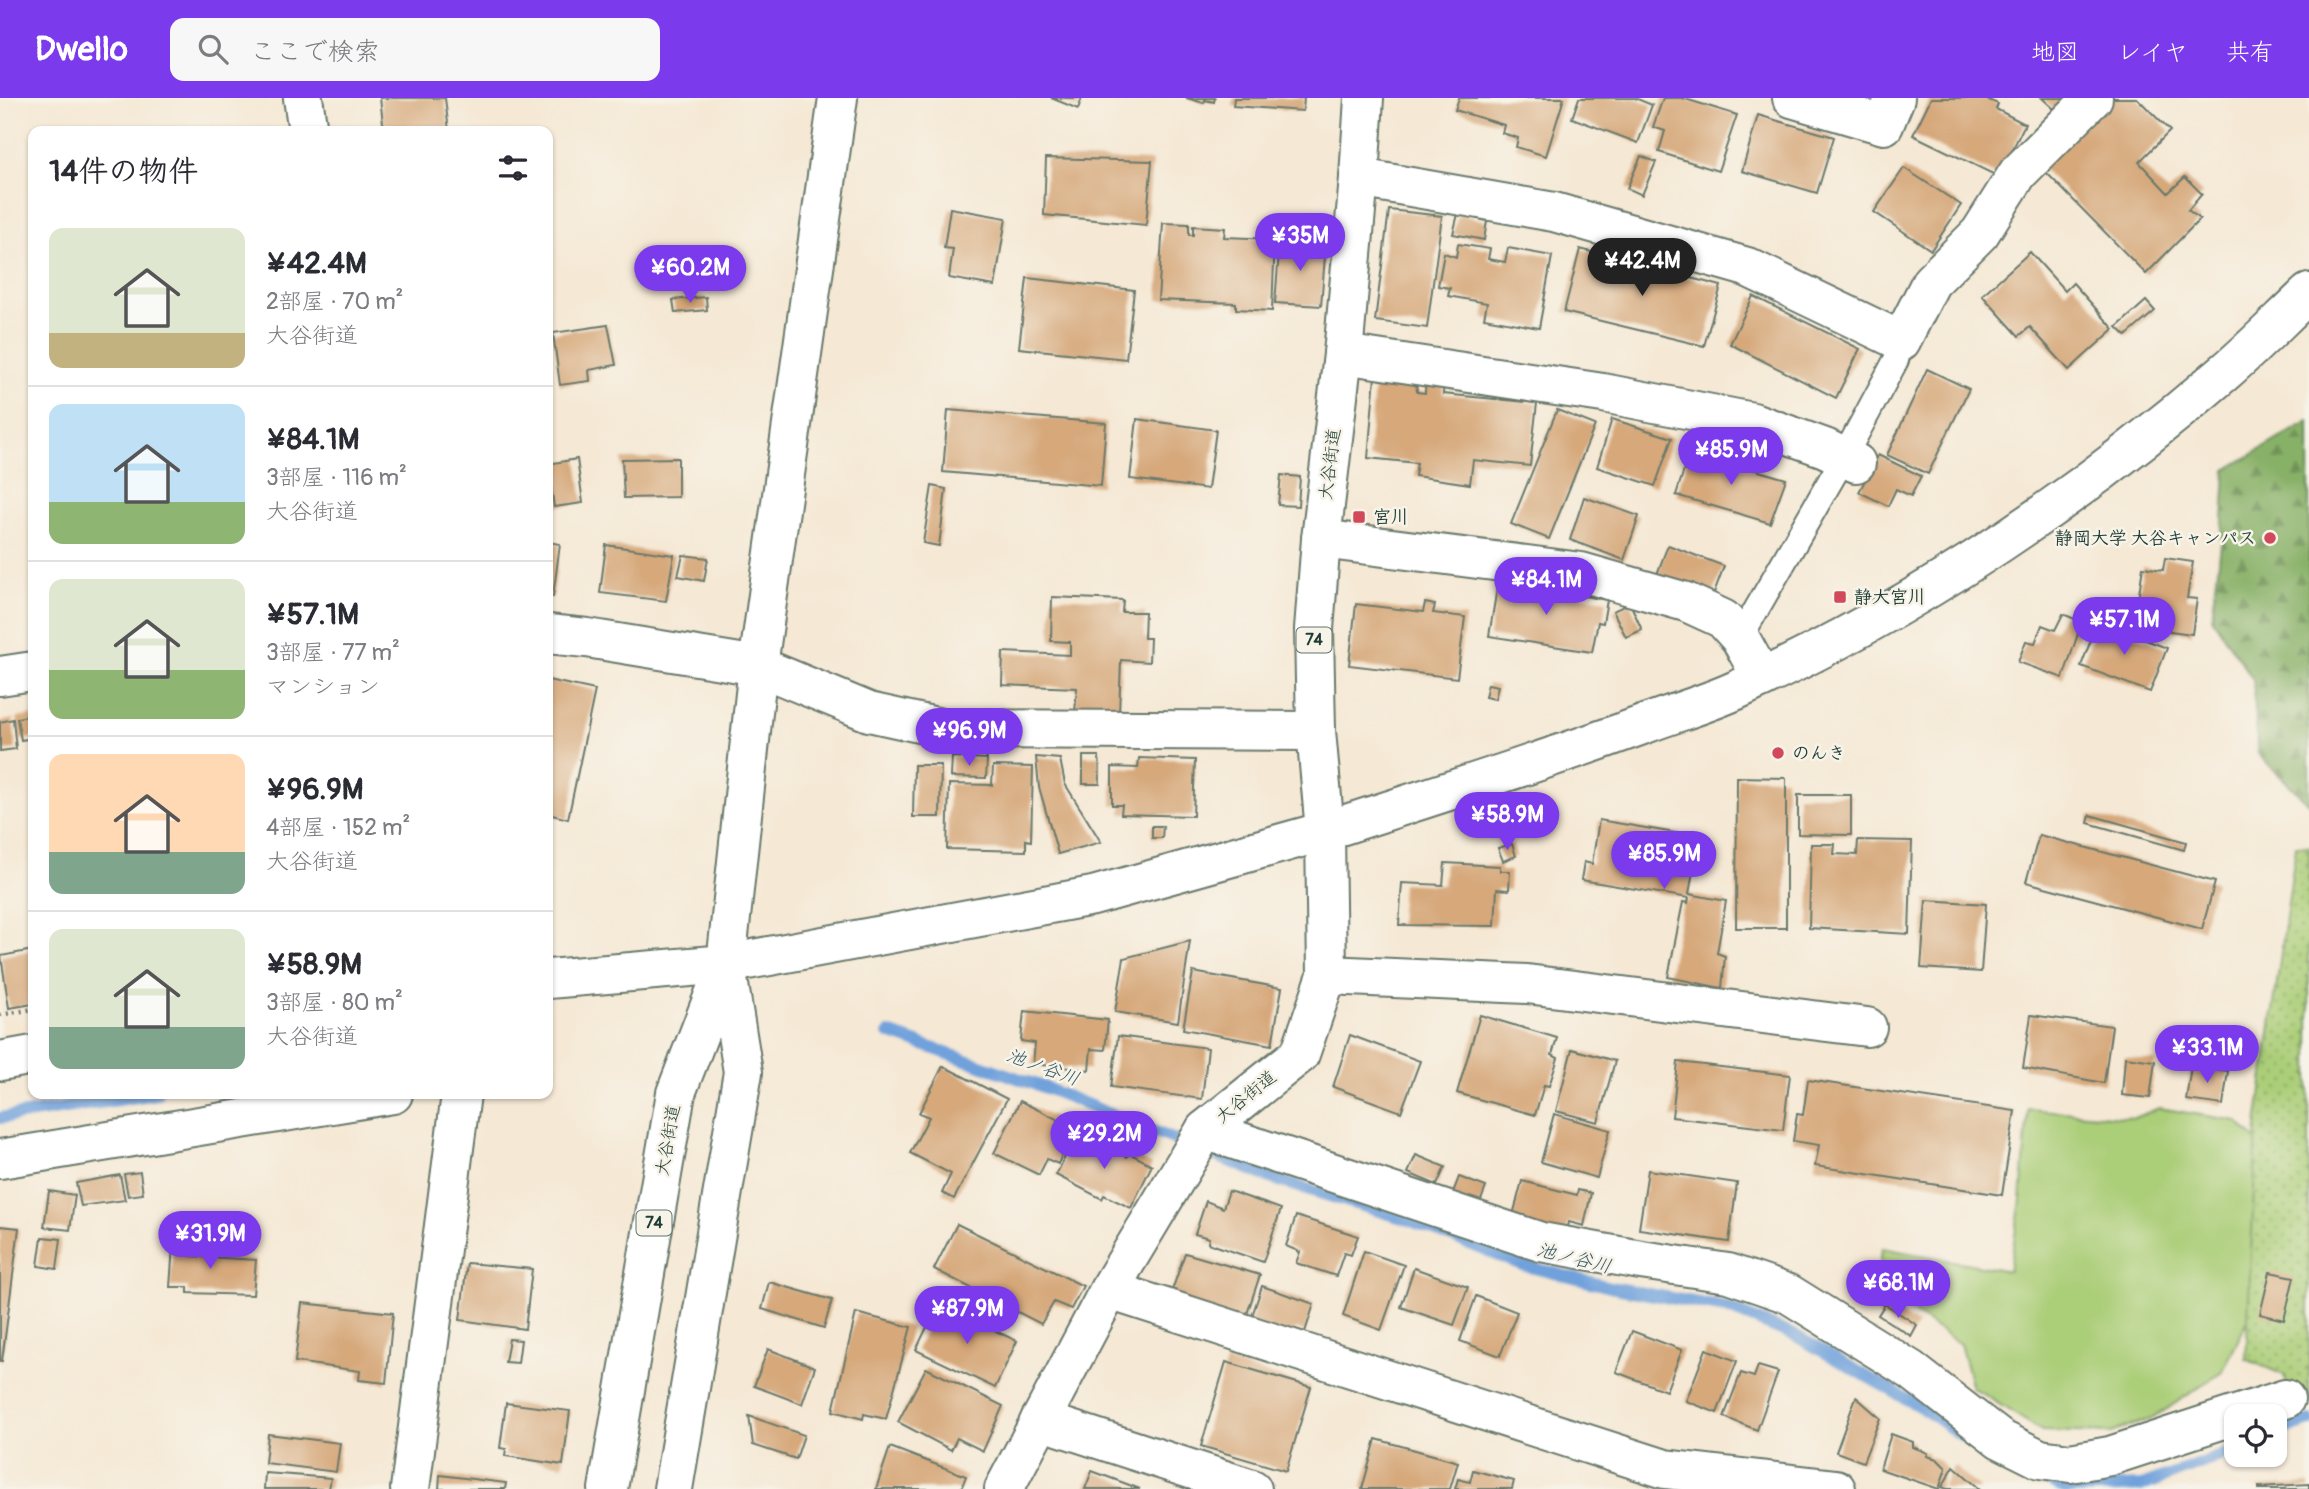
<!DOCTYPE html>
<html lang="ja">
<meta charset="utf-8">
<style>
:root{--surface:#fff;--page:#f7f7f7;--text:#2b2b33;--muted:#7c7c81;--line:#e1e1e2;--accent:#7c3aed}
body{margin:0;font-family:Pangolin,"Klee One",sans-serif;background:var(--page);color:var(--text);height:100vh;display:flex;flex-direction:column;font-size:26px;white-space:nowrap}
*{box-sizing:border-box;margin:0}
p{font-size:23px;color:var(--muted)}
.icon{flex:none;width:38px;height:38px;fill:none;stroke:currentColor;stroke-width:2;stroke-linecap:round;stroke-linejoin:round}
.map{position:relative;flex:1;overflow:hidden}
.details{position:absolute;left:28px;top:28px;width:525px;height:973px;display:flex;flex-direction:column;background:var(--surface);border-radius:14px;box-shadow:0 2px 5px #0004}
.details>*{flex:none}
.tools{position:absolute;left:2224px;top:1306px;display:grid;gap:14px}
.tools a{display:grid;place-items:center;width:63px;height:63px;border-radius:14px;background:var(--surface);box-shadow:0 2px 5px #0004;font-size:35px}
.price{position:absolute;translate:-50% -60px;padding:0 16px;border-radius:24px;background:var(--accent);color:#fff;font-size:23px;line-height:46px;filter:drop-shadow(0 2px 4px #0008)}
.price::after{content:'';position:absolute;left:50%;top:42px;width:21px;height:16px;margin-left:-10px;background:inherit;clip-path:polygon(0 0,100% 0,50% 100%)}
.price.current{background:#222;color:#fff}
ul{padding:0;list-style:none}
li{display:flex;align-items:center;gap:21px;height:175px;padding:0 21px}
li+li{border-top:2px solid var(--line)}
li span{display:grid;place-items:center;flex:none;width:196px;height:140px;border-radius:14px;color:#555}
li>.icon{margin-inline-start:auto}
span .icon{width:84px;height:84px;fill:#fffc;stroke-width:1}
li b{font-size:30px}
h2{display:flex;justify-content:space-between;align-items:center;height:84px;padding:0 21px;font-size:30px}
header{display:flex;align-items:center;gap:42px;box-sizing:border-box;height:98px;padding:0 35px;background:var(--accent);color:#fff}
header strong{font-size:33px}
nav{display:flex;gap:38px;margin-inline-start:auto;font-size:24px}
.search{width:490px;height:63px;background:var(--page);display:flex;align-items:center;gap:18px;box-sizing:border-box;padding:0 24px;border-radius:14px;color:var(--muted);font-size:26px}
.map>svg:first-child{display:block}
</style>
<header>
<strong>Dwello</strong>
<div class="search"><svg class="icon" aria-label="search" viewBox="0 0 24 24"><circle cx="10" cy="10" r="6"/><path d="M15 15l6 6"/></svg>ここで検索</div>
<nav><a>地図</a><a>レイヤ</a><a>共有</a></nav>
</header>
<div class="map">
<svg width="2309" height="1391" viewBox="0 0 2309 1391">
<defs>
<pattern id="forest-firs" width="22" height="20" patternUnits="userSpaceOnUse" patternTransform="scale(1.75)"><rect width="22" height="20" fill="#88b168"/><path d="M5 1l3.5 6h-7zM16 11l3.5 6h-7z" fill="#6f9156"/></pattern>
<pattern id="park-dots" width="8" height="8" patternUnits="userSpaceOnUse" patternTransform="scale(1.75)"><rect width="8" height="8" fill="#abce78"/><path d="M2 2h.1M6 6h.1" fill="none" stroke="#8ba863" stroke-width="1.8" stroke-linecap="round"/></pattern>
</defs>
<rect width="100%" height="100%" fill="#f7f3e8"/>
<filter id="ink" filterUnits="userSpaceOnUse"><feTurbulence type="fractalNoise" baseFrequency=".0143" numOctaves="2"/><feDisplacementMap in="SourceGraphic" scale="14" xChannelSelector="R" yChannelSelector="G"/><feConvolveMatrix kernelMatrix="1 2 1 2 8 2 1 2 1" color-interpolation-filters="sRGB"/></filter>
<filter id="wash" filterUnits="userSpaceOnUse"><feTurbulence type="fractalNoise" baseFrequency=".00686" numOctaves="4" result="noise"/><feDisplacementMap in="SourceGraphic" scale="28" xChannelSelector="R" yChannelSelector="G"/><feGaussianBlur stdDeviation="1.57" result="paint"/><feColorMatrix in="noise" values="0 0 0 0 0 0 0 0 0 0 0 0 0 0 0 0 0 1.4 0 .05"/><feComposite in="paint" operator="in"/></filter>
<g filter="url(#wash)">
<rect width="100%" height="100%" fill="#f5e8d4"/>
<polygon fill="#abce78" stroke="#658656" stroke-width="2" points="2159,1010 2237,1023 2272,1057 2252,1214 2222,1274 2153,1320 2111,1335 2042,1333 1972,1289 1960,1246 1878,1191 1882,1150 2009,1173 2021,1102 2028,1011 2134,1020"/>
<polygon fill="url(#forest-firs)" stroke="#54774e" stroke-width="2" points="2309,323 2309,706 2258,656 2253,582 2212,520 2222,438 2226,372"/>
<polygon fill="url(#park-dots)" stroke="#658656" stroke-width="2" points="2296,748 2309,748 2309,1304 2294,1309 2284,1277 2246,1261 2257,1027"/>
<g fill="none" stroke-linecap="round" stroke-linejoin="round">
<g stroke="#70a1db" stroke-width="12">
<polyline points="889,935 1046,990 1273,1081 1409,1122 1522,1167 1610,1189 1726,1210 1796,1238 1924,1311 1999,1364 2067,1391 2142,1388 2236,1352"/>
<polyline points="0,1020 157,996"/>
<polyline points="2275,1336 2309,1323"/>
</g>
</g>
<g id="blocks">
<g fill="#d6a87a">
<polygon points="380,0 445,0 449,33 412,33 412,29 384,33"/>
<polygon points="1051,0 1082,0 1078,11"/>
<polygon points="1186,0 1215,0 1214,4 1205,2 1204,5"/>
<polygon points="1234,0 1304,0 1303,13 1233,8"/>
<polygon points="1459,0 1564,0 1546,58 1516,49 1518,40 1502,35 1504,27 1455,12"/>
<polygon points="1579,0 1635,0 1652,7 1638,45 1572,20"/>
<polygon points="1663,0 1682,0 1737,17 1718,73 1659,54 1665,33 1653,29"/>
<polygon points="1931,0 1984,0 1998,6 1996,11 2025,26 1999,79 1913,37"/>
<polygon points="2042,0 2065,0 2054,11"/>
<polygon points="2100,0 2137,0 2170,33 2139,64 2168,95 2185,79 2202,96 2188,112 2200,121 2146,176 2036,64"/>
<polygon points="1758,17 1834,39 1817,95 1742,73"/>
<polygon points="1641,58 1656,64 1642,97 1627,90"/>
<polygon points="1046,60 1152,63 1146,127 1044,117"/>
<polygon points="1904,70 1961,107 1931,152 1874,114"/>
<polygon points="950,110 1006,120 995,188 949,180 953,151 944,150"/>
<polygon points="1389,112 1442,118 1427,230 1375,223"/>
<polygon points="1458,116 1487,123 1484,142 1453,136"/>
<polygon points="1163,125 1189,126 1189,137 1193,137 1193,128 1225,130 1224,139 1275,141 1272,213 1236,211 1236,205 1158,202"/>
<polygon points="1280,142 1326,145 1321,208 1275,205"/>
<polygon points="1458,146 1490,151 1488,161 1505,164 1508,150 1552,158 1539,230 1484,220 1487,205 1448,198 1450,190 1438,188 1444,155 1456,159"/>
<polygon points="1580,151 1721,188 1704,248 1564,214"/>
<polygon points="2030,154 2065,193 2073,185 2114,231 2069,272 2030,229 2019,238 1982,197"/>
<polygon points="1027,180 1134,192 1126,261 1019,250"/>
<polygon points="1753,198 1860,251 1836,300 1730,246"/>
<polygon points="706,199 707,212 675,215 673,202"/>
<polygon points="2146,203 2155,213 2126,238 2117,229"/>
<polygon points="608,227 616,267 589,272 590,283 560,287 553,235"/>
<polygon points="1927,271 1969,291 1928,376 1887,357"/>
<polygon points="1375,278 1416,283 1417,294 1425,295 1426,279 1444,281 1443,296 1537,305 1530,368 1473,362 1470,386 1415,378 1417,365 1368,360"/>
<polygon points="948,312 1106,325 1101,388 943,374"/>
<polygon points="1557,312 1595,327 1549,441 1511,426"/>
<polygon points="1137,321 1216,332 1208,391 1130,381"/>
<polygon points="1612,321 1672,340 1655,388 1597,369"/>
<polygon points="1690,353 1786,381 1770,425 1676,397"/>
<polygon points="1878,357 1921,378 1911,398 1896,391 1888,408 1859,394"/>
<polygon points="678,360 678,399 624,400 622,361"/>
<polygon points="577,361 583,405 554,409 548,366"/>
<polygon points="1281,377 1300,379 1298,408 1278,407"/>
<polygon points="932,388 946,391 939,448 923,445"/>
<polygon points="1584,399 1639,418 1624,462 1570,442"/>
<polygon points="548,444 560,446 553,499 548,498"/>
<polygon points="606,447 674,457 666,503 600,495"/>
<polygon points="1668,447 1724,468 1709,508 1653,487"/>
<polygon points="683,457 708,460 704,483 678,478"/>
<polygon points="2165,460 2193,464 2187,500 2197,501 2192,536 2134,528 2143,469 2163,472"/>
<polygon points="1498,484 1607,502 1603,525 1598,524 1592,554 1489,538"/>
<polygon points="1052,499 1123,502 1122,514 1145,514 1144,540 1150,540 1149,564 1121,562 1119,616 1075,615 1077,590 1002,587 1003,554 1070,557 1070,544 1051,543"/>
<polygon points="1425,505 1435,507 1433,515 1465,519 1457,580 1349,567 1356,506 1423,514"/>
<polygon points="1630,505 1642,532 1626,539 1613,513"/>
<polygon points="2093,508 2102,513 2095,525 2086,520"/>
<polygon points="2063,516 2082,524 2063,580 2018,564 2026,543 2035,545 2042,527 2055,532"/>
<polygon points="2098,524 2167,550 2150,594 2081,568"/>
<polygon points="548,582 595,592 568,721 548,716"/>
<polygon points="1488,586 1498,588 1495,601 1485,599"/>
<polygon points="33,617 33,640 21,642 17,620"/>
<polygon points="13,621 16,651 0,653 0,624"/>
<polygon points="1083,658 1099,658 1100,686 1083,686"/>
<polygon points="952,659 987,661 986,680 951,679"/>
<polygon points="1036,659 1060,661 1065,686 1101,744 1058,756 1039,689"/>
<polygon points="1139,660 1195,662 1193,718 1121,716 1122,707 1112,707 1112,669 1138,670"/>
<polygon points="914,667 941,667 940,719 913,719"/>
<polygon points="993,668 1033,669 1031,743 1026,742 1026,753 947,751 949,686 992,687"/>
<polygon points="1737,679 1786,680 1786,830 1736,830"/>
<polygon points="1798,697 1851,697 1851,737 1798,736"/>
<polygon points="2090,717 2186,744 2184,752 2088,725"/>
<polygon points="1599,722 1699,739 1689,796 1726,803 1717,855 1725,858 1722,890 1668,879 1683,804 1688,805 1689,800 1581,782 1584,764 1592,766"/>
<polygon points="1152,728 1163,728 1162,740 1152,740"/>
<polygon points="2039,737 2215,784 2202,831 2026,784"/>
<polygon points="1858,742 1912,743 1909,836 1809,830 1811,746 1835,746 1834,756 1857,757"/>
<polygon points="1512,746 1516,758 1503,763 1498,750"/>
<polygon points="1445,765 1500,768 1500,773 1510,773 1509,792 1497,791 1495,828 1399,827 1402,785 1443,787"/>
<polygon points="1926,802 1986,806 1981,874 1921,870"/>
<polygon points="1190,843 1178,924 1115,914 1124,860"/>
<polygon points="33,852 33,906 9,910 1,858"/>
<polygon points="1193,874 1282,890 1272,947 1183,931"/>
<polygon points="1024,913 1108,922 1105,952 1091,951 1089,972 1033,966 1035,945 1021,943"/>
<polygon points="1480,917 1557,940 1552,957 1558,960 1549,988 1544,987 1535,1017 1457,995"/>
<polygon points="2031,917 2112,928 2104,985 2023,970"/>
<polygon points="1350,937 1420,963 1401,1014 1333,989"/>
<polygon points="1118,938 1208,950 1202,1001 1111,989"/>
<polygon points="1572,951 1615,963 1598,1024 1556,1013"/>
<polygon points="2125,959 2155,963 2150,1000 2122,997"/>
<polygon points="1678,964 1790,977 1783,1032 1672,1019"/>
<polygon points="943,968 1007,1001 954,1101 942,1095 951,1076 910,1055 929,1019 919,1015"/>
<polygon points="2191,968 2228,973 2223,1007 2186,1002"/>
<polygon points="1808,982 2015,1013 2002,1097 1815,1068 1819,1047 1793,1043 1797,1016 1803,1017"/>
<polygon points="1020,1003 1075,1030 1058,1066 1047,1061 1039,1077 994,1055"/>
<polygon points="1554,1016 1610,1032 1597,1080 1541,1064"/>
<polygon points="1077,1035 1127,1059 1129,1055 1152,1067 1131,1110 1104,1097 1102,1101 1056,1077"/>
<polygon points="1416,1057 1445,1069 1437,1087 1408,1075"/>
<polygon points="1648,1072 1737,1085 1729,1144 1639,1131"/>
<polygon points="140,1074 143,1096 128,1098 124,1076"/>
<polygon points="120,1077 125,1102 81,1108 76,1085"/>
<polygon points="1459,1079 1486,1089 1478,1110 1451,1100"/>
<polygon points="1522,1083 1577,1097 1578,1092 1591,1095 1584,1128 1569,1124 1566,1138 1511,1125"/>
<polygon points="49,1093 75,1097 70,1132 44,1129"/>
<polygon points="1229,1093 1281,1111 1263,1164 1208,1145 1209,1140 1195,1136 1206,1103 1223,1110"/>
<polygon points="1296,1118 1358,1138 1351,1157 1344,1155 1336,1178 1296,1165 1300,1154 1286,1148"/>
<polygon points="957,1126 1083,1188 1071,1211 1054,1204 1041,1226 934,1171"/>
<polygon points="0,1128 19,1130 2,1263 0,1263"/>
<polygon points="174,1134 191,1135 190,1158 256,1162 253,1197 188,1195 188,1189 170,1189"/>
<polygon points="42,1139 61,1141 57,1171 38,1168"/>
<polygon points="1364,1153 1404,1167 1381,1232 1343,1218"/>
<polygon points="1185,1155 1260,1177 1244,1225 1169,1201"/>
<polygon points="467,1165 532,1171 525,1231 460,1222"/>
<polygon points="1414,1170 1468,1189 1454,1227 1401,1209"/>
<polygon points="2270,1174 2294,1179 2284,1222 2260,1216"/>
<polygon points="769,1184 832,1202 824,1230 762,1211"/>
<polygon points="1262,1188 1314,1206 1305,1234 1295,1231 1291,1241 1249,1227"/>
<polygon points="1476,1198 1517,1214 1500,1258 1460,1243"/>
<polygon points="302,1205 393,1215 386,1285 359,1282 360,1273 295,1264"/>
<polygon points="938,1206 1017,1243 995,1290 916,1252"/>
<polygon points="1885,1206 1917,1227 1911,1238 1878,1217"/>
<polygon points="856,1215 911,1229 886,1321 864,1316 863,1321 833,1313"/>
<polygon points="1632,1233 1682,1252 1666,1293 1616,1274"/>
<polygon points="509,1241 521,1242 518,1265 505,1264"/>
<polygon points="768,1251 815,1269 802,1306 754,1288"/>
<polygon points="1706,1251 1737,1263 1717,1315 1686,1303"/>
<polygon points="1226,1264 1311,1289 1286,1373 1201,1348"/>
<polygon points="1758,1268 1778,1274 1757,1332 1724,1319 1741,1275 1754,1279"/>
<polygon points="926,1270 1003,1308 983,1353 957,1340 951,1352 898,1324"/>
<polygon points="1856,1299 1880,1320 1863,1364 1836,1354"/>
<polygon points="506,1305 570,1313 563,1367 505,1358 506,1351 500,1350"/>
<polygon points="749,1318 804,1337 796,1361 753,1347"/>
<polygon points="268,1336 340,1345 336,1374 265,1365"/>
<polygon points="1891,1336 1913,1344 1913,1349 1928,1355 1927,1358 1937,1361 1946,1370 1939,1391 1880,1371"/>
<polygon points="1376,1341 1458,1364 1450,1391 1362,1391"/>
<polygon points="890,1349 966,1378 961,1391 876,1391"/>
<polygon points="1954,1368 1980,1391 1947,1391 1942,1389"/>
<polygon points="1473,1372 1514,1383 1512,1391 1455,1391 1458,1381 1470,1384"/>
<polygon points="1092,1373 1140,1391 1085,1391"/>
<polygon points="265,1375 331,1380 329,1391 264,1391"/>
<polygon points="440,1377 506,1385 505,1391 439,1391"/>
<polygon points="2309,1386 2309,1391 2259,1391 2259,1389"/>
</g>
</g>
</g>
<g filter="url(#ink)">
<use href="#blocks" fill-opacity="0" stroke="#6a796c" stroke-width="2"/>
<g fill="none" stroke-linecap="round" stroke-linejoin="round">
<g stroke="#6a796c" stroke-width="28">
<polyline id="lane" points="1740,540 1844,359 1896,262 1901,243"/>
</g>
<g stroke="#6a796c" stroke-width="42">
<g id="street">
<polyline points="1792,0 1884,27 1895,0"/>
<polyline points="1359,80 1554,114 1747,169 1901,243 1931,184 1980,135 2018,75 2093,0"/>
<polyline points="1343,256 1603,295 1753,324 1825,350 1856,365"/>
<polyline points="1321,441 1581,474 1686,504 1723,521 1740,540 1762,580"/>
<polyline points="548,536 587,540 758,568 869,614 946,631 1316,633"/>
<polyline points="0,578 33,573"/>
<polyline points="1327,877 1527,886 1867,929"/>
<polyline points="1205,1032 1541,1144 1641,1162 1728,1175 1789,1196 1911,1272 2000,1341 2040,1361 2070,1365 2110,1358 2285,1301"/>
<polyline points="0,1061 393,996"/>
<polyline points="1109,1192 1665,1371 1836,1391"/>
<polyline points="1040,1322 1252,1391"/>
</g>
</g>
<g stroke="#6a796c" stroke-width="42">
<g id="secondary">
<polyline points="303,0 308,33"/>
<path d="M 1325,733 C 1432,698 1540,665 1645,626 C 1676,614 1710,605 1741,590 C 1917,509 2079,400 2226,273 C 2255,248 2281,221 2309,195"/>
<polyline points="548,881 726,866 758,568 838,0"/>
<polyline points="0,963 33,957"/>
<polyline points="410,1391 461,996"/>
</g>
</g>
<g stroke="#6a796c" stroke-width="42">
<g id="primary">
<polyline points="726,866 1093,798 1325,733"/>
<polyline points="608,1391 676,995 726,866"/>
<polyline points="673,1391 743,974 726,868"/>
<polyline points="1004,1391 1109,1192 1205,1032 1300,956 1327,877 1325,733 1316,633 1314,531 1321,441 1343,256 1359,80 1364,0"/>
</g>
</g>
<polyline stroke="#6a796c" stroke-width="4.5" stroke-dasharray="2 5" stroke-linecap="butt" points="0,917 33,911"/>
<use href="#lane" stroke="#fff" stroke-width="24"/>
<use href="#street" stroke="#fff" stroke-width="38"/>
<use href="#secondary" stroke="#fff" stroke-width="38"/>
<use href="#primary" stroke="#fff" stroke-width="38"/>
</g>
</g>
<g fill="#d1495b" stroke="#f7f3e8" stroke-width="2.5">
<rect x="1352" y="412" width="14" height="14" rx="3.5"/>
<circle cx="2270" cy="440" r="7"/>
<rect x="1833" y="492" width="14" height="14" rx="3.5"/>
<circle cx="1778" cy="655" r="7"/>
</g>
<g text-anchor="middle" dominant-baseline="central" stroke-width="5" stroke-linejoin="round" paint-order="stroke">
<g fill="#f7f3e8" stroke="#60746a" stroke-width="2">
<rect x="1296.5" y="529.5" width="35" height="25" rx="5"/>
<rect x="636.5" y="1112.5" width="35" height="25" rx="5"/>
</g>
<g font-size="16" font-weight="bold" fill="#1f3d34">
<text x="1314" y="542">74</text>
<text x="654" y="1125">74</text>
</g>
<g font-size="18" fill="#1f3d34" stroke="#f7f3e8">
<text transform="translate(1330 366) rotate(-83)">大谷街道</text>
<text transform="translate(1246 999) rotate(-39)">大谷街道</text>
<text transform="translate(668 1042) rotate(-80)">大谷街道</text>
</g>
<g font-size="18" font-weight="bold" fill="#1f3d34" stroke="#f7f3e8" text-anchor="start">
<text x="1373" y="419">宮川</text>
<text x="2256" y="440" text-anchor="end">静岡大学 大谷キャンパス</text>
<text x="1854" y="499">静大宮川</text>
<text x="1792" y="655">のんき</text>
</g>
<g font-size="19" font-style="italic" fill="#375b66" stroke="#f7f3e8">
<text transform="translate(1043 969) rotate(20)">池ノ谷川</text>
<text transform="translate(1574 1160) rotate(14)">池ノ谷川</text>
</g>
</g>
</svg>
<div class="tools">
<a><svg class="icon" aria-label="locate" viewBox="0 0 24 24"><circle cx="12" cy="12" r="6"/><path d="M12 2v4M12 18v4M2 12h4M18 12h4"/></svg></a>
</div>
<b class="price" style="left:1300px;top:175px">¥35M</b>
<b class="price current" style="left:1642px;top:200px">¥42.4M</b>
<b class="price" style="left:690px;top:207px">¥60.2M</b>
<b class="price" style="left:1731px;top:389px">¥85.9M</b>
<b class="price" style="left:1546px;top:519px">¥84.1M</b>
<b class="price" style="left:2124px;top:559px">¥57.1M</b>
<b class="price" style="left:969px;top:670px">¥96.9M</b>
<b class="price" style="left:1507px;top:754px">¥58.9M</b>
<b class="price" style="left:1664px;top:793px">¥85.9M</b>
<b class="price" style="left:2207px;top:987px">¥33.1M</b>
<b class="price" style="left:1104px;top:1073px">¥29.2M</b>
<b class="price" style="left:210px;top:1173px">¥31.9M</b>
<b class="price" style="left:1898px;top:1222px">¥68.1M</b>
<b class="price" style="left:967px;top:1248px">¥87.9M</b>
<section class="details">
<h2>14件の物件<svg class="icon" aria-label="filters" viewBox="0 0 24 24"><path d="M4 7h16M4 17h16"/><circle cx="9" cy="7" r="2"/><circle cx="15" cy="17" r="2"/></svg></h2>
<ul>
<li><span style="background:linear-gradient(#dfe7d0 75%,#c2b280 0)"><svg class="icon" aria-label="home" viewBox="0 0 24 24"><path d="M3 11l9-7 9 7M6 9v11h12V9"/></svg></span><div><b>¥42.4M</b><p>2部屋 · 70 m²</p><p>大谷街道</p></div></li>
<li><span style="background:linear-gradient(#bfe0f5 70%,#8fb573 0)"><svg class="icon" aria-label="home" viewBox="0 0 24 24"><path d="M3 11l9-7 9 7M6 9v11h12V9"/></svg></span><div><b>¥84.1M</b><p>3部屋 · 116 m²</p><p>大谷街道</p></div></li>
<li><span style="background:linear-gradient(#dfe7d0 65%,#8fb573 0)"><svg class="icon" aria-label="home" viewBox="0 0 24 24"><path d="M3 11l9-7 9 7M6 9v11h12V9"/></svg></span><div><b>¥57.1M</b><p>3部屋 · 77 m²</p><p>マンション</p></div></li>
<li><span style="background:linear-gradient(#ffd9b3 70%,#7fa58c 0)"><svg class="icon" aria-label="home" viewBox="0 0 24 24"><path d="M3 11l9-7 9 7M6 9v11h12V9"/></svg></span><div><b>¥96.9M</b><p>4部屋 · 152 m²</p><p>大谷街道</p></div></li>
<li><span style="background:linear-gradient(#dfe7d0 70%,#7fa58c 0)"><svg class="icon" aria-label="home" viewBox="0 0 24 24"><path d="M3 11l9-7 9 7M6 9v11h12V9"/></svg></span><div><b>¥58.9M</b><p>3部屋 · 80 m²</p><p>大谷街道</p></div></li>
</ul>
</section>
</div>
